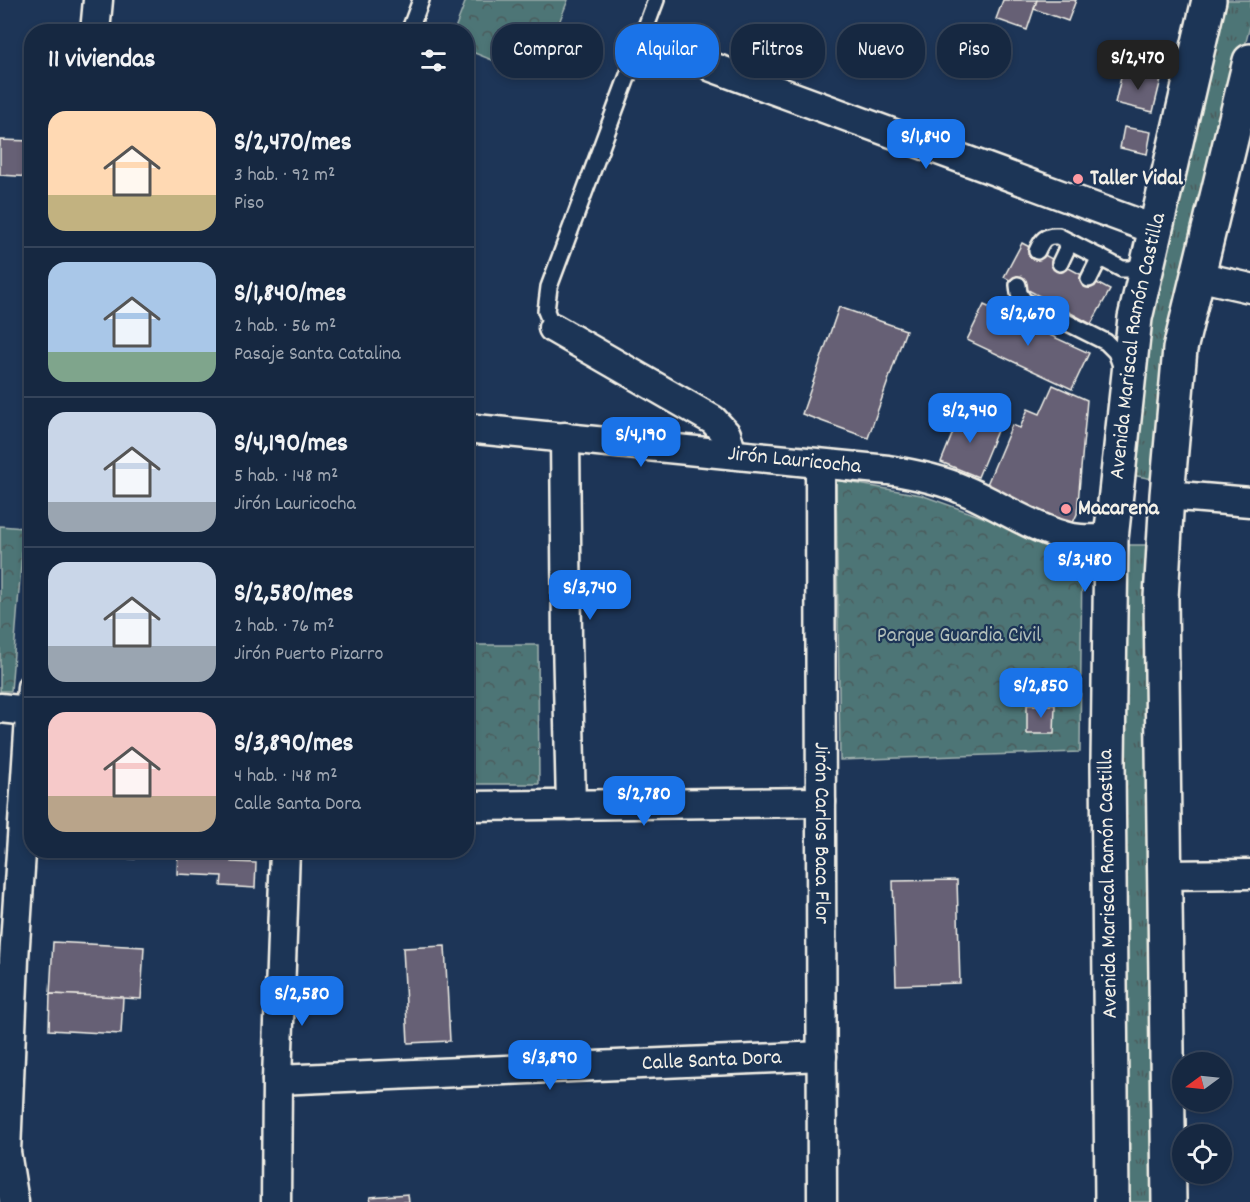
<!DOCTYPE html>
<html lang="es">
<meta charset="utf-8">
<style>
:root{--surface:#162841;--page:#23344c;--text:#f1f3f6;--muted:#9ea6b1;--line:#35445a;--accent:#1a73e8}
body{margin:0;font-family:Dekko,sans-serif;background:var(--page);color:var(--text);height:100vh;display:flex;flex-direction:column;font-size:22px;white-space:nowrap}
*{box-sizing:border-box;margin:0}
p{font-size:20px;color:var(--muted)}
.icon{flex:none;width:33px;height:33px;fill:none;stroke:currentColor;stroke-width:2;stroke-linecap:round;stroke-linejoin:round}
.map{position:relative;flex:1;overflow:hidden}
.details{position:absolute;left:24px;top:24px;width:450px;height:834px;display:flex;flex-direction:column;background:var(--surface);border-radius:24px;box-shadow:0 3px 9px #0003,0 0 0 2px var(--line)}
.details>*{flex:none}
.banner{position:absolute;left:492px;top:24px;width:570px;height:54px;display:flex;gap:12px}
.needle{width:39px;rotate:255deg}
.tools{position:absolute;left:1172px;top:1052px;display:grid;gap:12px}
.tools a{display:grid;place-items:center;width:60px;height:60px;border-radius:50%;background:var(--surface);box-shadow:0 3px 9px #0003,0 0 0 2px var(--line);font-size:30px}
.price{position:absolute;translate:-50% -51px;padding:0 14px;border-radius:12px;background:var(--accent);color:#fff;font-size:20px;line-height:39px;filter:drop-shadow(0 2px 3px #0008)}
.price::after{content:'';position:absolute;left:50%;top:36px;width:18px;height:14px;margin-left:-9px;background:inherit;clip-path:polygon(0 0,100% 0,50% 100%)}
.price.current{background:#222;color:#fff}
ul{padding:0;list-style:none}
li{display:flex;align-items:center;gap:18px;height:150px;padding:0 24px}
li+li{border-top:2px solid var(--line)}
li span{display:grid;place-items:center;flex:none;width:168px;height:120px;border-radius:18px;color:#555}
li>.icon{margin-inline-start:auto}
span .icon{width:72px;height:72px;fill:#fffc;stroke-width:1}
li b{font-size:26px}
h2{display:flex;justify-content:space-between;align-items:center;height:72px;padding:0 24px;font-size:26px}
.pill{padding:0 21px;border-radius:24px;background:var(--surface);box-shadow:0 3px 9px #0003,0 0 0 2px var(--line);font-size:21px;line-height:54px}
.pill.current{background:var(--accent);color:#fff}
.map>svg:first-child{display:block}
</style>
<div class="map">
<svg width="1250" height="1202" viewBox="0 0 1250 1202">
<defs>
<pattern id="grass-tufts" width="24" height="20" patternUnits="userSpaceOnUse" patternTransform="scale(1.5)"><rect width="24" height="20" fill="#4e7476"/><path d="M3 7l-1-3M5 7V3M7 7l1-3M15 17l-1-3M17 17v-4M19 17l1-3" fill="none" stroke="#4b5c5c"/></pattern>
<pattern id="park-crowns" width="20" height="18" patternUnits="userSpaceOnUse" patternTransform="scale(1.5)"><rect width="20" height="18" fill="#4e7476"/><path d="M2 6a3 3 0 1 1 6 0M12 15a3 3 0 1 1 6 0" fill="none" stroke="#4b5c5c"/></pattern>
</defs>
<rect width="100%" height="100%" fill="#1d3557"/>
<filter id="ink" filterUnits="userSpaceOnUse"><feTurbulence type="fractalNoise" baseFrequency=".0167" numOctaves="2"/><feDisplacementMap in="SourceGraphic" scale="12" xChannelSelector="R" yChannelSelector="G"/><feConvolveMatrix kernelMatrix="1 2 1 2 8 2 1 2 1" color-interpolation-filters="sRGB"/></filter>
<g filter="url(#ink)">
<g fill="url(#grass-tufts)" stroke="#a1b2af" stroke-width="1.5">
<polygon points="1223,0 1250,0 1250,26 1184,284 1158,480 1132,475 1142,359"/>
<polygon points="1126,545 1150,545 1158,1202 1127,1202 1123,886"/>
</g>
<g fill="url(#park-crowns)" stroke="#a1b2af" stroke-width="1.5">
<polygon points="466,0 568,0 537,78 467,50 466,32 454,31"/>
<polygon points="836,480 921,495 1082,553 1080,752 840,760"/>
<polygon points="0,526 24,528 11,691 0,691"/>
<polygon points="466,645 538,645 539,784 467,784"/>
</g>
<g fill="#666175" stroke="#f4f1e8" stroke-width="1.5">
<polygon points="1003,0 1037,0 1027,30 996,19"/>
<polygon points="1037,0 1076,0 1068,21 1034,9"/>
<polygon points="1118,43 1167,55 1161,79 1106,65 1109,50 1116,52"/>
<polygon points="1123,69 1161,79 1153,112 1115,103"/>
<polygon points="1124,127 1151,132 1147,154 1120,148"/>
<polygon points="0,140 32,141 32,177 0,175"/>
<polygon points="1022,243 1110,290 1091,324 1004,277"/>
<polygon points="984,305 1089,353 1072,389 967,340"/>
<polygon points="839,307 906,330 868,438 802,414"/>
<polygon points="1053,385 1087,400 1077,514 1071,527 985,489 1012,425 1020,428 1028,409 1040,414"/>
<polygon points="962,410 999,426 978,477 941,462"/>
<polygon points="1027,705 1055,705 1054,734 1027,734"/>
<polygon points="93,850 136,850 135,859 93,856"/>
<polygon points="178,850 233,850 232,862 256,863 255,888 221,886 222,876 177,874"/>
<polygon points="957,880 960,983 896,985 893,881"/>
<polygon points="53,942 144,947 141,999 50,994"/>
<polygon points="445,946 450,1041 408,1043 403,948"/>
<polygon points="50,994 123,997 121,1034 49,1030"/>
<polygon points="408,1194 409,1202 371,1202 370,1197"/>
</g>
<g fill="none" stroke-linecap="round" stroke-linejoin="round">
<g stroke="#f4f1e8" stroke-width="20">
<g id="service">
<polyline points="409,32 421,0"/>
<path d="M 1037,251 C 1042,240 1045,235 1058,236 L 1122,269 L 1131,269 L 1148,262"/>
<polyline points="1060,263 1070,242"/>
<polyline points="1089,279 1100,257"/>
<polyline points="1018,285 1019,293 1024,301 1106,342 1116,352 1122,368"/>
<polyline points="553,328 546,311 549,287 656,0"/>
</g>
</g>
<g stroke="#f4f1e8" stroke-width="33">
<g id="minor">
<polyline points="95,32 98,0"/>
<polyline points="712,67 1156,230"/>
<polyline points="1197,276 1250,288"/>
<polyline points="553,328 713,420 726,434 732,454"/>
<path id="s1" d="M 466,428 L 888,470 C 914,474 940,479 964,490 C 997,504 1027,525 1061,535 C 1077,541 1094,539 1111,539"/>
<polyline points="565,437 567,639 571,805"/>
<path id="s2" d="M 820,464 L 822,1202"/>
<polyline points="1167,495 1250,502"/>
<polyline points="0,708 29,711"/>
<polyline points="466,806 821,802"/>
<polyline points="1164,875 1250,874"/>
<path id="s3" d="M 277,1080 L 822,1056"/>
<polyline points="14,1202 6,1152 14,959 32,687"/>
<polyline points="276,1202 277,1080 285,850"/>
</g>
</g>
<g stroke="#f4f1e8" stroke-width="38">
<g id="secondary">
<path id="s4" d="M 1112,1202 L 1108,762 L 1111,539 L 1135,318 L 1209,0"/>
<polyline points="1169,1202 1161,598 1167,495 1180,349 1250,61"/>
</g>
</g>
<use href="#service" stroke="#1d3557" stroke-width="15"/>
<use href="#minor" stroke="#1d3557" stroke-width="28"/>
<use href="#secondary" stroke="#1d3557" stroke-width="33"/>
</g>
</g>
<g fill="#ff9aa2" stroke="#1d3557" stroke-width="2">
<circle cx="1078" cy="179" r="6"/>
<circle cx="1066" cy="509" r="6"/>
</g>
<g text-anchor="middle" dominant-baseline="central" stroke-width="4.5" stroke-linejoin="round" paint-order="stroke">
<g font-size="22" font-weight="bold" fill="#f4f1e8" stroke="#1d3557" text-anchor="start">
<text x="1090" y="179">Taller Vidal</text>
<text x="1078" y="509">Macarena</text>
</g>
<g font-size="22" fill="#f4f1e8" stroke="#1d3557">
<text stroke="none"><textPath href="#s4" startOffset="858">Avenida Mariscal Ramón Castilla</textPath></text>
<text stroke="none"><textPath href="#s1" startOffset="330">Jirón Lauricocha</textPath></text>
<text stroke="none"><textPath href="#s2" startOffset="369">Jirón Carlos Baca Flor</textPath></text>
<text transform="translate(1109 884) rotate(-91)">Avenida Mariscal Ramón Castilla</text>
<text stroke="none"><textPath href="#s3" startOffset="435">Calle Santa Dora</textPath></text>
</g>
<g font-size="22" fill="#b2bfba" stroke="#1d3557">
<text x="959" y="636">Parque Guardia Civil</text>
</g>
</g>
</svg>
<div class="tools">
<a><svg class="needle" viewBox="-14 -14 28 28"><path d="M0-13l5 13h-10z" fill="#e53935"/><path d="M0 13l5-13h-10z" fill="#9ea6b1"/></svg></a>
<a><svg class="icon" aria-label="locate" viewBox="0 0 24 24"><circle cx="12" cy="12" r="6"/><path d="M12 2v4M12 18v4M2 12h4M18 12h4"/></svg></a>
</div>
<b class="price current" style="left:1138px;top:91px">S/2,470</b>
<b class="price" style="left:926px;top:170px">S/1,840</b>
<b class="price" style="left:1028px;top:347px">S/2,670</b>
<b class="price" style="left:970px;top:444px">S/2,940</b>
<b class="price" style="left:641px;top:468px">S/4,190</b>
<b class="price" style="left:1085px;top:593px">S/3,480</b>
<b class="price" style="left:590px;top:621px">S/3,740</b>
<b class="price" style="left:1041px;top:719px">S/2,850</b>
<b class="price" style="left:644px;top:827px">S/2,780</b>
<b class="price" style="left:302px;top:1027px">S/2,580</b>
<b class="price" style="left:550px;top:1091px">S/3,890</b>
<div class="banner">
<a class="pill">Comprar</a>
<a class="pill current">Alquilar</a>
<a class="pill">Filtros</a>
<a class="pill">Nuevo</a>
<a class="pill">Piso</a>
</div>
<section class="details">
<h2>11 viviendas<svg class="icon" aria-label="filters" viewBox="0 0 24 24"><path d="M4 7h16M4 17h16"/><circle cx="9" cy="7" r="2"/><circle cx="15" cy="17" r="2"/></svg></h2>
<ul>
<li><span style="background:linear-gradient(#ffd9b3 70%,#c2b280 0)"><svg class="icon" aria-label="home" viewBox="0 0 24 24"><path d="M3 11l9-7 9 7M6 9v11h12V9"/></svg></span><div><b>S/2,470/mes</b><p>3 hab. · 92 m²</p><p>Piso</p></div></li>
<li><span style="background:linear-gradient(#a9c7e8 75%,#7fa58c 0)"><svg class="icon" aria-label="home" viewBox="0 0 24 24"><path d="M3 11l9-7 9 7M6 9v11h12V9"/></svg></span><div><b>S/1,840/mes</b><p>2 hab. · 56 m²</p><p>Pasaje Santa Catalina</p></div></li>
<li><span style="background:linear-gradient(#c9d6e8 75%,#9aa5b1 0)"><svg class="icon" aria-label="home" viewBox="0 0 24 24"><path d="M3 11l9-7 9 7M6 9v11h12V9"/></svg></span><div><b>S/4,190/mes</b><p>5 hab. · 148 m²</p><p>Jirón Lauricocha</p></div></li>
<li><span style="background:linear-gradient(#c9d6e8 70%,#9aa5b1 0)"><svg class="icon" aria-label="home" viewBox="0 0 24 24"><path d="M3 11l9-7 9 7M6 9v11h12V9"/></svg></span><div><b>S/2,580/mes</b><p>2 hab. · 76 m²</p><p>Jirón Puerto Pizarro</p></div></li>
<li><span style="background:linear-gradient(#f6c9c9 70%,#b9a48a 0)"><svg class="icon" aria-label="home" viewBox="0 0 24 24"><path d="M3 11l9-7 9 7M6 9v11h12V9"/></svg></span><div><b>S/3,890/mes</b><p>4 hab. · 148 m²</p><p>Calle Santa Dora</p></div></li>
</ul>
</section>
</div>
